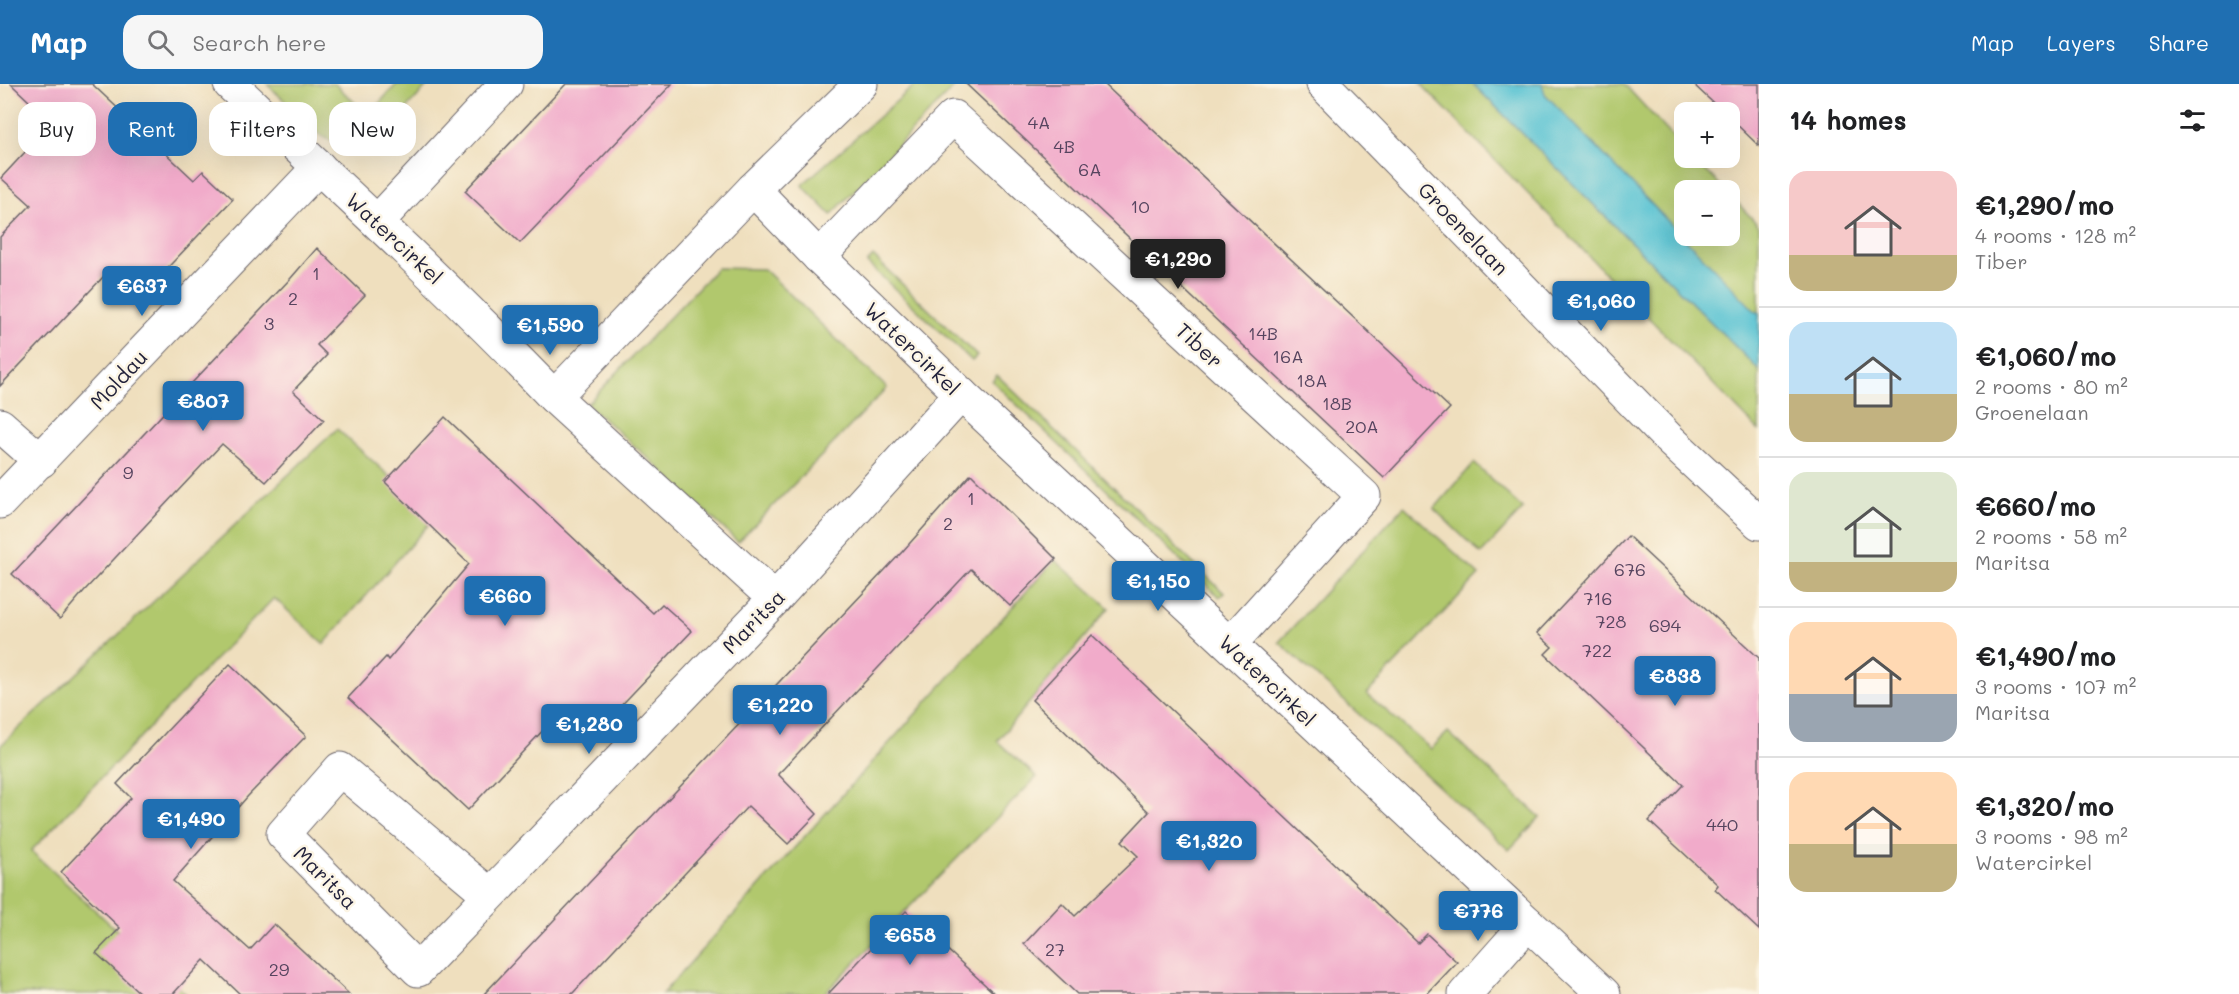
<!DOCTYPE html>
<meta charset="utf-8">
<style>
:root{--surface:#fff;--page:#f6f6f6;--text:#202124;--muted:#757577;--line:#e0e0e0;--accent:#1f6fb2}
body{margin:0;font-family:Mali,sans-serif;background:var(--page);color:var(--text);height:100vh;display:flex;flex-direction:column;font-size:22px;white-space:nowrap}
*{box-sizing:border-box;margin:0}
p{font-size:20px;color:var(--muted)}
.icon{flex:none;width:33px;height:33px;fill:none;stroke:currentColor;stroke-width:2;stroke-linecap:round;stroke-linejoin:round}
.map{position:relative;flex:1;overflow:hidden}
.panel{display:flex;flex-direction:column;background:var(--surface);width:480px}
.panel>*{flex:none}
.guide{position:absolute;left:18px;top:18px;width:570px;height:54px;display:flex;gap:12px}
.fabs{position:absolute;left:1674px;top:18px;display:grid;gap:12px}
.fabs a{display:grid;place-items:center;width:66px;height:66px;border-radius:12px;background:var(--surface);box-shadow:0 6px 24px #0002;font-size:30px}
.price{position:absolute;translate:-50% -51px;padding:0 14px;border-radius:6px;background:var(--accent);color:#fff;font-size:20px;line-height:39px;filter:drop-shadow(0 2px 3px #0008)}
.price::after{content:'';position:absolute;left:50%;top:36px;width:18px;height:14px;margin-left:-9px;background:inherit;clip-path:polygon(0 0,100% 0,50% 100%)}
.price.current{background:#222;color:#fff}
ul{padding:0;list-style:none}
li{display:flex;align-items:center;gap:18px;height:150px;padding:0 30px}
li+li{border-top:2px solid var(--line)}
li span{display:grid;place-items:center;flex:none;width:168px;height:120px;border-radius:18px;color:#555}
li>.icon{margin-inline-start:auto}
span .icon{width:72px;height:72px;fill:#fffc;stroke-width:1}
li b{font-size:26px}
h2{display:flex;justify-content:space-between;align-items:center;height:72px;padding:0 30px;font-size:26px}
.tag{padding:0 21px;border-radius:18px;background:var(--surface);box-shadow:0 6px 24px #0002;font-size:21px;line-height:54px}
.tag.current{background:var(--accent);color:#fff}
header{display:flex;align-items:center;gap:36px;box-sizing:border-box;height:84px;padding:0 30px;background:var(--accent);color:#fff}
header strong{font-size:28px}
nav{display:flex;gap:33px;margin-inline-start:auto;font-size:21px}
.search{width:420px;height:54px;background:var(--page);display:flex;align-items:center;gap:15px;box-sizing:border-box;padding:0 21px;border-radius:18px;color:var(--muted);font-size:22px}
main{display:flex;flex:1;min-height:0}
.map>svg:first-child{display:block}
</style>
<header>
<strong>Map</strong>
<div class="search"><svg class="icon" aria-label="search" viewBox="0 0 24 24"><circle cx="10" cy="10" r="6"/><path d="M15 15l6 6"/></svg>Search here</div>
<nav><a>Map</a><a>Layers</a><a>Share</a></nav>
</header>
<main>
<div class="map">
<svg width="1759" height="910" viewBox="0 0 1759 910">
<rect width="100%" height="100%" fill="#fcf5e5"/>
<filter id="ink" filterUnits="userSpaceOnUse"><feTurbulence type="fractalNoise" baseFrequency=".0167" numOctaves="2"/><feDisplacementMap in="SourceGraphic" scale="12" xChannelSelector="R" yChannelSelector="G"/><feConvolveMatrix kernelMatrix="1 2 1 2 8 2 1 2 1" color-interpolation-filters="sRGB"/></filter>
<filter id="wash" filterUnits="userSpaceOnUse"><feTurbulence type="fractalNoise" baseFrequency=".008" numOctaves="4" result="noise"/><feDisplacementMap in="SourceGraphic" scale="24" xChannelSelector="R" yChannelSelector="G"/><feGaussianBlur stdDeviation="1.35" result="paint"/><feColorMatrix in="noise" values="0 0 0 0 0 0 0 0 0 0 0 0 0 0 0 0 0 1.4 0 .05"/><feComposite in="paint" operator="in"/></filter>
<g filter="url(#wash)">
<rect width="100%" height="100%" fill="#efdfbe"/>
<g fill="#b1c86d" stroke="#6a7554" stroke-width="1.5">
<polygon points="267,0 335,0 368,31 397,0 429,0 372,62 345,64 321,52"/>
<polygon points="916,0 952,0 954,3 831,131 802,101"/>
<polygon points="1421,0 1473,0 1759,286 1759,347"/>
<polygon points="1535,0 1624,0 1684,65 1684,74 1693,74 1725,106 1684,106 1684,152 1730,152 1730,111 1759,142 1759,232"/>
<polygon points="873,172 977,272 972,277 867,179"/>
<polygon points="717,184 764,185 887,304 738,458 657,382 587,320"/>
<polygon points="997,291 1224,509 1219,513 992,297"/>
<polygon points="337,345 435,433 324,560 274,514 31,767 186,910 0,910 0,662"/>
<polygon points="1474,379 1523,425 1481,470 1434,425"/>
<polygon points="1404,422 1479,491 1367,610 1431,665 1448,648 1540,733 1509,766 1279,558"/>
<polygon points="1055,476 1109,524 997,657 1037,693 824,910 662,910"/>
</g>
<polygon fill="#58c3d3" stroke="#3d7287" stroke-width="1.5" points="1473,0 1542,0 1545,10 1755,227 1759,229 1759,286"/>
<g id="blocks">
<g fill="#f1abca">
<polygon points="11,0 92,0 194,96 203,87 233,115 134,219 104,192 0,302 0,153 31,121 1,94 52,39"/>
<polygon points="566,0 672,0 520,159 465,107"/>
<polygon points="966,0 1104,0 1450,324 1384,394"/>
<polygon points="1693,0 1759,0 1759,62 1730,34 1730,28 1723,28"/>
<polygon points="317,164 365,211 317,261 327,271 293,307 324,336 266,398 222,360 84,507 60,535 12,490 291,194"/>
<polygon points="445,333 653,529 662,520 692,547 593,651 564,624 468,726 348,614 386,573 388,576 469,480 385,398"/>
<polygon points="971,390 1056,475 1010,522 971,485 784,684 778,690 817,730 788,760 748,722 572,910 484,910 902,468"/>
<polygon points="1628,452 1759,574 1759,846 1715,805 1718,801 1649,737 1683,701 1545,570 1552,563 1537,549"/>
<polygon points="1092,551 1418,859 1427,850 1457,878 1427,910 1077,910 1024,860 1062,819 1075,832 1138,772 1122,757 1149,728 1032,616"/>
<polygon points="230,580 306,652 248,712 173,797 250,866 274,840 349,910 240,910 204,876 173,910 141,910 96,869 120,844 61,788 131,714 117,700"/>
<polygon points="906,827 954,872 995,910 828,910"/>
</g>
</g>
</g>
<g filter="url(#ink)">
<use href="#blocks" fill-opacity="0" stroke="#6a6469" stroke-width="1.5"/>
<g fill="none" stroke-linecap="round" stroke-linejoin="round">
<g stroke="#6a6469" stroke-width="35">
<g id="minor">
<path d="M 230,0 C 340,103 450,205 554,313 L 753,105 L 861,0"/>
<polyline points="753,105 819,173 961,310 1604,910"/>
<polyline points="378,137 506,0"/>
<polyline points="819,173 953,33 1364,412 1230,560"/>
<polyline points="554,313 775,515"/>
<polyline points="0,341 41,377"/>
<polyline points="0,418 319,83"/>
<polyline points="490,811 340,685 283,750 418,886 775,515 961,310"/>
<polyline points="1465,910 1528,839"/>
</g>
</g>
<g stroke="#6a6469" stroke-width="35">
<polyline id="tertiary" points="1323,0 1670,356 1759,439"/>
</g>
<use href="#minor" stroke="#fff" stroke-width="33"/>
<use href="#tertiary" stroke="#fff" stroke-width="33"/>
</g>
</g>
<g text-anchor="middle" dominant-baseline="central" stroke-width="5" stroke-linejoin="round" paint-order="stroke">
<g font-size="18" fill="#56445f">
<text x="1039" y="38">4A</text>
<text x="1064" y="62">4B</text>
<text x="1090" y="85">6A</text>
<text x="1140" y="122">10</text>
<text x="316" y="189">1</text>
<text x="293" y="214">2</text>
<text x="269" y="239">3</text>
<text x="1263" y="249">14B</text>
<text x="1288" y="272">16A</text>
<text x="1312" y="296">18A</text>
<text x="1337" y="319">18B</text>
<text x="1362" y="342">20A</text>
<text x="128" y="388">9</text>
<text x="971" y="414">1</text>
<text x="948" y="439">2</text>
<text x="1630" y="485">676</text>
<text x="1598" y="514">716</text>
<text x="1611" y="537">728</text>
<text x="1665" y="541">694</text>
<text x="1597" y="566">722</text>
<text x="1722" y="740">440</text>
<text x="1055" y="865">27</text>
<text x="279" y="885">29</text>
</g>
<g font-size="21" fill="#22223b" stroke="#fcf5e5">
<text transform="translate(1464 144) rotate(46)">Groenelaan</text>
<text transform="translate(395 154) rotate(43)">Watercirkel</text>
<text transform="translate(1200 261) rotate(43)">Tiber</text>
<text transform="translate(913 264) rotate(44)">Watercirkel</text>
<text transform="translate(118 295) rotate(-47)">Moldau</text>
<text transform="translate(753 537) rotate(-46)">Maritsa</text>
<text transform="translate(1268 596) rotate(43)">Watercirkel</text>
<text transform="translate(326 793) rotate(45)">Maritsa</text>
</g>
</g>
</svg>
<div class="fabs">
<a>+</a>
<a>−</a>
</div>
<b class="price current" style="left:1178px;top:206px">€1,290</b>
<b class="price" style="left:142px;top:233px">€637</b>
<b class="price" style="left:1601px;top:248px">€1,060</b>
<b class="price" style="left:550px;top:272px">€1,590</b>
<b class="price" style="left:203px;top:348px">€807</b>
<b class="price" style="left:1158px;top:528px">€1,150</b>
<b class="price" style="left:505px;top:543px">€660</b>
<b class="price" style="left:1675px;top:623px">€838</b>
<b class="price" style="left:780px;top:652px">€1,220</b>
<b class="price" style="left:589px;top:671px">€1,280</b>
<b class="price" style="left:191px;top:766px">€1,490</b>
<b class="price" style="left:1209px;top:788px">€1,320</b>
<b class="price" style="left:1478px;top:858px">€776</b>
<b class="price" style="left:910px;top:882px">€658</b>
<div class="guide">
<a class="tag">Buy</a>
<a class="tag current">Rent</a>
<a class="tag">Filters</a>
<a class="tag">New</a>
</div>
</div>
<section class="panel">
<h2>14 homes<svg class="icon" aria-label="filters" viewBox="0 0 24 24"><path d="M4 7h16M4 17h16"/><circle cx="9" cy="7" r="2"/><circle cx="15" cy="17" r="2"/></svg></h2>
<ul>
<li><span style="background:linear-gradient(#f6c9c9 70%,#c2b280 0)"><svg class="icon" aria-label="home" viewBox="0 0 24 24"><path d="M3 11l9-7 9 7M6 9v11h12V9"/></svg></span><div><b>€1,290/mo</b><p>4 rooms · 128 m²</p><p>Tiber</p></div></li>
<li><span style="background:linear-gradient(#bfe0f5 60%,#c2b280 0)"><svg class="icon" aria-label="home" viewBox="0 0 24 24"><path d="M3 11l9-7 9 7M6 9v11h12V9"/></svg></span><div><b>€1,060/mo</b><p>2 rooms · 80 m²</p><p>Groenelaan</p></div></li>
<li><span style="background:linear-gradient(#dfe7d0 75%,#c2b280 0)"><svg class="icon" aria-label="home" viewBox="0 0 24 24"><path d="M3 11l9-7 9 7M6 9v11h12V9"/></svg></span><div><b>€660/mo</b><p>2 rooms · 58 m²</p><p>Maritsa</p></div></li>
<li><span style="background:linear-gradient(#ffd9b3 60%,#9aa5b1 0)"><svg class="icon" aria-label="home" viewBox="0 0 24 24"><path d="M3 11l9-7 9 7M6 9v11h12V9"/></svg></span><div><b>€1,490/mo</b><p>3 rooms · 107 m²</p><p>Maritsa</p></div></li>
<li><span style="background:linear-gradient(#ffd9b3 60%,#c2b280 0)"><svg class="icon" aria-label="home" viewBox="0 0 24 24"><path d="M3 11l9-7 9 7M6 9v11h12V9"/></svg></span><div><b>€1,320/mo</b><p>3 rooms · 98 m²</p><p>Watercirkel</p></div></li>
</ul>
</section>
</main>
